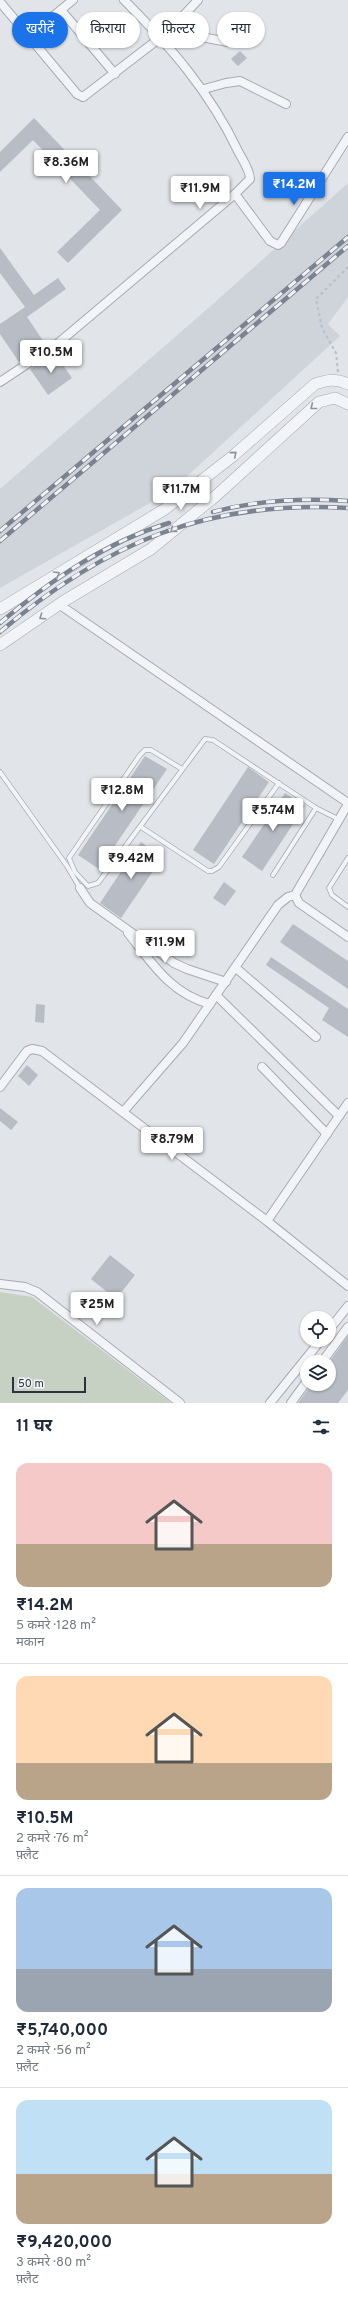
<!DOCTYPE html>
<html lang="hi">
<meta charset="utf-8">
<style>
:root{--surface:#fff;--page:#f2f2f3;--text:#1f2937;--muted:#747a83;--line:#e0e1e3;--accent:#1a73e8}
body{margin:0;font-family:Overpass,"Noto Sans Devanagari",sans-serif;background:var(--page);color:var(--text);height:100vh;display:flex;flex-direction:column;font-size:15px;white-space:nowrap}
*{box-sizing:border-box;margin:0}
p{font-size:13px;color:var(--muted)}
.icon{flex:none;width:22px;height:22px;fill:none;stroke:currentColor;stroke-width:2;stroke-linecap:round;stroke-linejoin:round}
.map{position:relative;height:1403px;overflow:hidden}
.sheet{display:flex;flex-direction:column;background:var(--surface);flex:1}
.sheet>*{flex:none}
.banner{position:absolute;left:12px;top:12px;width:324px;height:36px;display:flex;gap:8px}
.fabs{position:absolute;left:300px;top:1311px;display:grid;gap:8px}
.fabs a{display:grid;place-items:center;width:36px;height:36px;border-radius:50%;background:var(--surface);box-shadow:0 1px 3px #0004;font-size:20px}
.scale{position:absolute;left:12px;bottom:10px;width:74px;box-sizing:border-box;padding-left:4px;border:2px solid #2b323e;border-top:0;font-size:11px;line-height:14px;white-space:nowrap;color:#2b323e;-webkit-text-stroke:3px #f0f2f6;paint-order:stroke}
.price{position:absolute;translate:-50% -34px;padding:0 9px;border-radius:4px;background:#fff;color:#222;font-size:13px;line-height:26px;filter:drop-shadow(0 1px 2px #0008)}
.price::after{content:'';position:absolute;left:50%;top:24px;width:12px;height:9px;margin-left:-6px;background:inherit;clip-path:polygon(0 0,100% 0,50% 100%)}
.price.active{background:var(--accent);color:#fff}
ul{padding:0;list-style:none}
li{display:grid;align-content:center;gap:8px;height:212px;padding:0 16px}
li+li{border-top:1px solid var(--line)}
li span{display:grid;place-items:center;height:124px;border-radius:12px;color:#555}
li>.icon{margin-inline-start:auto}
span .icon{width:72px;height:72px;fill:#fffc;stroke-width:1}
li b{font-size:17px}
h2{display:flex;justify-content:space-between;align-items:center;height:48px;padding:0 16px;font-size:17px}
.tag{padding:0 14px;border-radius:18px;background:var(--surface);box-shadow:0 1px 3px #0004;font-size:14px;line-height:36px}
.tag.active{background:var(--accent);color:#fff}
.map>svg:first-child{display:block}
</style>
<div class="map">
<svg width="348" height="1403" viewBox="0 0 348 1403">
<rect width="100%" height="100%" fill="#e1e4e8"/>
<polygon fill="#cfd3da" points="348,183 348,297 328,324 340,336 171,491 0,588 0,489 213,304"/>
<polygon fill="#c6d1c3" points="0,1292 32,1297 171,1403 0,1403"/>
<g fill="#b8bdc5">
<polygon points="240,51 247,58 238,66 231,59"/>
<polygon points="34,118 122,210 68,263 57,252 100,210 33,140 0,172 0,152"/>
<polygon points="0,248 34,295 58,278 66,289 27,317 46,345 19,362 0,334 0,324 25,307 0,273"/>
<polygon points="54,352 72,378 48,395 30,369"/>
<polygon points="145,756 167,769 99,869 78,855"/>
<polygon points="248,767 269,782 214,864 193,850"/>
<polygon points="285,793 305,806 262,871 242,857"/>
<polygon points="141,842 162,858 121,918 100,903"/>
<polygon points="224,882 236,891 225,906 213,898"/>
<polygon points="293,924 348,961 348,989 280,942"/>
<polygon points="271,957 348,1009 348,1037 322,1020 329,1008 266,965"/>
<polygon points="36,1004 45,1005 44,1023 35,1022"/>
<polygon points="27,1065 38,1075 29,1086 18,1076"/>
<polygon points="0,1108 18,1122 11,1130 0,1121"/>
<polygon points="110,1255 135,1275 116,1299 91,1279"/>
<polygon points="348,1336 348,1390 338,1403 298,1403 312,1384 329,1384 329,1362"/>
</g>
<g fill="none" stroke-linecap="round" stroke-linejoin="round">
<g stroke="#a7abb2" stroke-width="5.5">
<g id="service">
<polyline points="182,769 151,750 145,750 140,755 69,858 75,872 88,886 98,883 104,875 205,739 213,740 316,808 338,819"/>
<polyline points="0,772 67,866 80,888"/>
<polyline points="141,827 208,871 212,871 219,867 279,783"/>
<polyline points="348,858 329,888 332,895 348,907"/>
<polyline points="273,875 316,808"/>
</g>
</g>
<g stroke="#a7abb2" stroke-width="10">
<g id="minor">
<polyline points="0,2 77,94 83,97 169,31 198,0"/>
<polyline points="61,10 115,74"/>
<polyline points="169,31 228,42"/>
<polyline points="29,36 73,0"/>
<polyline points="204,89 226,83 240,81 286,104"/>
<polyline points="235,194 270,241 278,245 281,243 348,137"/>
<path d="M 0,382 L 57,344 L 235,194 L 250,179 C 250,170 242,159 238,151 C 210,92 170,46 124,0"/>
<polyline points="60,605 348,803"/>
<polyline points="348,804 295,895 299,903 348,937"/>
<polyline points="80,888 90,903 174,963 187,969 226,982"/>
<path d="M 128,933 C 152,963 171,994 210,1004"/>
<polyline points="236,968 316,1037"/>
<polyline points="216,995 339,1116"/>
<polyline points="262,1067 327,1134"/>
<polyline points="0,1087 27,1051 32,1049 42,1051 267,1221 348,1286"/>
<polyline points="123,1112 183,1043 278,905 288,897 295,895"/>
<polyline points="267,1221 348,1103"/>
<polyline points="0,1284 25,1287 37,1292 180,1403"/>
<polyline points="329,1330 348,1306"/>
<polyline points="322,1362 348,1327"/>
<polyline points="270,1403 321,1340"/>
<polyline points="291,1403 307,1381"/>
</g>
</g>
<g stroke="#a7abb2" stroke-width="12">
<g id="tertiary">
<path d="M 0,609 L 165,509 L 233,456 L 315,384 C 327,380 336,378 348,384"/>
<polyline points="0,645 64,601 151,549 218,494 319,402 335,398 348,404"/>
</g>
</g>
<polyline stroke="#bbbec3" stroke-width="2" stroke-dasharray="3 3" stroke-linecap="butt" points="338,372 336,353 322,328 316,299 348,267"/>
<use href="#service" stroke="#f3f4f7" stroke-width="4"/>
<use href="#minor" stroke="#f3f4f7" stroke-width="8"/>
<use href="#tertiary" stroke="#f3f4f7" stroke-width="11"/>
<g stroke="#7b8390" stroke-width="4.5">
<g id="rail">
<path d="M 213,512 C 257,500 302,498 348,501"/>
<polyline points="0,531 348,237"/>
<polyline points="0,541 348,246"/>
<path d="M 0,623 C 50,581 105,542 169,523"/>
<path d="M 0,632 C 106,542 208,500 348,508"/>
</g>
</g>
<use href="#rail" stroke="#f0f2f6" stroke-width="3" stroke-dasharray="9" stroke-linecap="butt"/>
</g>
<defs><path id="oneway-chevron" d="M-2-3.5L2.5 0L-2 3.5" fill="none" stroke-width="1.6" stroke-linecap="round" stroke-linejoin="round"/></defs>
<g stroke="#8f939a">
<use href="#oneway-chevron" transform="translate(313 407) rotate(142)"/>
<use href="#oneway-chevron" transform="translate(234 454) rotate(-40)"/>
<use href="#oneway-chevron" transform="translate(173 530) rotate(141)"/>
<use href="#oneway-chevron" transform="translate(57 574) rotate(-31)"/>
<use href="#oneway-chevron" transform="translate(42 617) rotate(146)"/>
</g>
</svg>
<div class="fabs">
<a><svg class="icon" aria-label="locate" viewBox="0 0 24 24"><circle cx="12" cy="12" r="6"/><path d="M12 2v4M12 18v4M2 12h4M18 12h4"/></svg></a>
<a><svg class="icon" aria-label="layers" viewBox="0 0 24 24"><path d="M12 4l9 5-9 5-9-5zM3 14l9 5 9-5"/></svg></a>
</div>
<div class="scale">50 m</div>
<b class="price" style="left:66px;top:184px">₹8.36M</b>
<b class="price active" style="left:294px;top:206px">₹14.2M</b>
<b class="price" style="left:200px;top:210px">₹11.9M</b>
<b class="price" style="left:51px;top:374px">₹10.5M</b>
<b class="price" style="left:181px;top:511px">₹11.7M</b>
<b class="price" style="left:122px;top:812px">₹12.8M</b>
<b class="price" style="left:273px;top:832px">₹5.74M</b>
<b class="price" style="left:131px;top:880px">₹9.42M</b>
<b class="price" style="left:165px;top:964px">₹11.9M</b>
<b class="price" style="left:172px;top:1161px">₹8.79M</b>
<b class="price" style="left:97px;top:1326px">₹25M</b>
<div class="banner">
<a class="tag active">खरीदें</a>
<a class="tag">किराया</a>
<a class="tag">फ़िल्टर</a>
<a class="tag">नया</a>
</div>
</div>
<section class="sheet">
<h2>11 घर<svg class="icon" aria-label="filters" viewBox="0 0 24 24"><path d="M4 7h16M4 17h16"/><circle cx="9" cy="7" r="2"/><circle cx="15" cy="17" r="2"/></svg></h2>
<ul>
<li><span style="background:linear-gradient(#f6c9c9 65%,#b9a48a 0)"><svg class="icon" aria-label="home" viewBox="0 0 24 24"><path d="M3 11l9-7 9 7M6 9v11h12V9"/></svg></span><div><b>₹14.2M</b><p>5 कमरे · 128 m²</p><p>मकान</p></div></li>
<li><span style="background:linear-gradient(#ffd9b3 70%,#b9a48a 0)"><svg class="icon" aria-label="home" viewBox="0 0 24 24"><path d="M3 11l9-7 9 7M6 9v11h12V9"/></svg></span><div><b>₹10.5M</b><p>2 कमरे · 76 m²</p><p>फ़्लैट</p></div></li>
<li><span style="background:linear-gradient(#a9c7e8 65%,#9aa5b1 0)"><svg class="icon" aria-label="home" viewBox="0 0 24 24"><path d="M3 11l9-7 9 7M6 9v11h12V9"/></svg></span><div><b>₹5,740,000</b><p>2 कमरे · 56 m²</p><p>फ़्लैट</p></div></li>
<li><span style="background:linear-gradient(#bfe0f5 60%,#b9a48a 0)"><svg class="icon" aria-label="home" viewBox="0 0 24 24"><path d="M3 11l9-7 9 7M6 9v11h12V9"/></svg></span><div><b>₹9,420,000</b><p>3 कमरे · 80 m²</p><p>फ़्लैट</p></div></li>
</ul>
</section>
